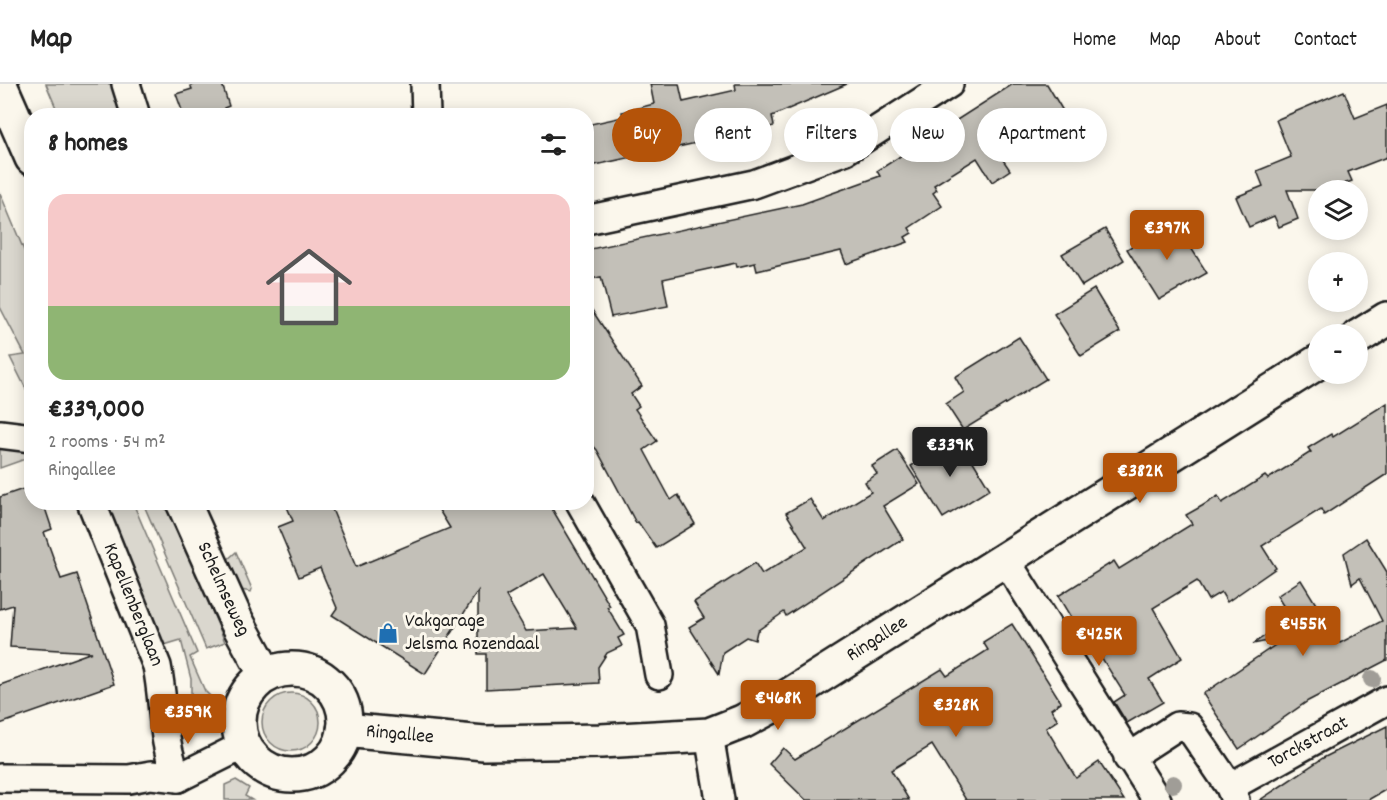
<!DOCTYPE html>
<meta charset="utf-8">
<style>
:root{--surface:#fff;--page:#f6f6f6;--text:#222;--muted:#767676;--line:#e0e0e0;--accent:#b45309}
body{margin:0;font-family:Dekko,sans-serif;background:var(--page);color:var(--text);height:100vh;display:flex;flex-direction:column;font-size:22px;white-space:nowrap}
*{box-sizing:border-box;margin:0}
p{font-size:20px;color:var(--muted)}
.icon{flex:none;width:33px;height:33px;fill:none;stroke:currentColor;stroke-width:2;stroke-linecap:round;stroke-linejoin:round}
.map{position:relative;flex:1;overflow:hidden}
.details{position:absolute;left:24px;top:24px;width:570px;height:402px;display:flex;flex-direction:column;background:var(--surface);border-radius:24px;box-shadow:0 3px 15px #0003}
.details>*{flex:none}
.hud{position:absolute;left:612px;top:24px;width:570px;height:54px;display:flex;gap:12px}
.buttons{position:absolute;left:1308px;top:96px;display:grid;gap:12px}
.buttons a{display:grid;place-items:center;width:60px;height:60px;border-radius:50%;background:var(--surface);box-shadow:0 3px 15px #0003;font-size:30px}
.price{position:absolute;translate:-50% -51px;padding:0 14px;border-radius:6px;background:var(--accent);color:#fff;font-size:20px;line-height:39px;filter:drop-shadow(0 2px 3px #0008)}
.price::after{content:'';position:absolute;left:50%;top:36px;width:18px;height:14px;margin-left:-9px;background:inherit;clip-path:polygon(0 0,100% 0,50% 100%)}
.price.on{background:#222;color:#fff}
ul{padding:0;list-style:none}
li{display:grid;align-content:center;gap:12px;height:318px;padding:0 24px}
li span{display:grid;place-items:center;height:186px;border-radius:18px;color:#555}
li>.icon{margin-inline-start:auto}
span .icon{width:108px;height:108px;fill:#fffc;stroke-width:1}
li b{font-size:26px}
h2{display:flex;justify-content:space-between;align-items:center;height:72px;padding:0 24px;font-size:26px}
.chip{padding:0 21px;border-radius:27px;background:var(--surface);box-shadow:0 3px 15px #0003;font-size:21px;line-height:54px}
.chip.on{background:var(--accent);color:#fff}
header{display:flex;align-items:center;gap:36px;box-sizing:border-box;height:84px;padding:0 30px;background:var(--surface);border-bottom:2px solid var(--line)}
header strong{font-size:28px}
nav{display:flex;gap:33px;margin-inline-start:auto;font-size:21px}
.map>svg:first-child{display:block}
</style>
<header>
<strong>Map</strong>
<nav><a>Home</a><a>Map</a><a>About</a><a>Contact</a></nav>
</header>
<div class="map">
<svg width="1387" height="716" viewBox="0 0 1387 716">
<rect width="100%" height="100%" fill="#fbf7ec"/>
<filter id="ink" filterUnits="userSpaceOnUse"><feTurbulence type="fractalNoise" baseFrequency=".0167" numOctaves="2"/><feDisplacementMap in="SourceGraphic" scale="12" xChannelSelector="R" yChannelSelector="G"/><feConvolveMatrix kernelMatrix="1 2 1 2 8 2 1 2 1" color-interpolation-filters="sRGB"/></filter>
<g filter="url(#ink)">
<g fill="#dad7ce" stroke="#7b7a75" stroke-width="1.5">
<polygon points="46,0 112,0 123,31 59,31"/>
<polygon points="0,109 31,183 31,315 10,273 25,271 0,223"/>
<polygon points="0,360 31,364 31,373 0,384"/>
<polygon points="102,419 133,419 197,569 190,573 205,607 215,617 212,638 191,638 191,595 181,556 161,562"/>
<polygon points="143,419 167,419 225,558 206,565"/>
<polygon points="236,468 252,505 251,508 241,506 225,478"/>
<circle cx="291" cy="638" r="29"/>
<polygon points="236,696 249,704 245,712 252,716 225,716 225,701"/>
</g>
<g fill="#c3c0b8" stroke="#1c1c1c" stroke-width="1.5" fill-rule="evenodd">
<polygon points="190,0 222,0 229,22 224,24 226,32 184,32 176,10 192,5"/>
<polygon points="650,0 679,0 683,18 736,6 735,0 847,0 772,32 774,42 586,83 586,41 623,33 622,28 654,20"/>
<polygon points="1013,0 1047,0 1069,37 1030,54 1001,73 1010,86 992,98 977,74 934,101 937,106 933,109 942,122 909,144 912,149 905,153 908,158 846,180 841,167 757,187 755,179 737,183 736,179 663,195 668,222 611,233 601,193 586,196 586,166 802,120 880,92 877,87"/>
<polygon points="1344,7 1355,34 1387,21 1387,73 1348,88 1352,97 1327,106 1287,106 1298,135 1279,143 1274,132 1249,143 1236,113 1263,102 1257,87 1291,73 1276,36"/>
<polygon points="1174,137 1207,189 1159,216 1127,165"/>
<polygon points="1105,145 1124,176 1082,202 1062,170"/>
<polygon points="1094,205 1120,248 1081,272 1054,230"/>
<polygon points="586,217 642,302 631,310 639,322 635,325 657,357 644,366 671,416 678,411 695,440 656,464 638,438 636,439 597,366 586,354"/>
<polygon points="1019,253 1046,295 963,346 946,320 964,308 955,293"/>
<polygon points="1387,319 1387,390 1324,431 1321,425 1262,462 1276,484 1227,518 1221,508 1208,516 1197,497 1153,524 1182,574 1149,595 1163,618 1127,639 1114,618 1125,611 1080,539 1076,542 1058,512 1114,477 1119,485 1192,440 1186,431 1202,422 1218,412 1222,419 1265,392 1268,395 1311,368 1308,364 1331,350 1333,353"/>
<polygon points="958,353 990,405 943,434 911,382"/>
<polygon points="897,366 919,400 883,422 903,455 786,532 784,528 757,547 755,556 746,553 723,568 719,590 689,543 704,534 694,518 755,479 762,490 807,463 786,429 810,415 824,437 871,408 865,398 877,390 872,382"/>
<polygon points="32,402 32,418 43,418 52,445 44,448 61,495 77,490 114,600 0,640 0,601 92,568 10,563 13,521 0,525 0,413"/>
<path d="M 285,418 L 329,418 L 356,483 L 450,444 L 434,418 L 548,418 L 610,522 L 607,523 L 624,551 L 618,554 L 622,562 L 607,569 L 598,583 L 599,599 L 486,605 L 486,570 L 478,570 L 478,507 L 425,590 L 332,531 L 337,524 L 320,484 L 299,493 L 278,443 L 293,437 ZM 544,490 L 577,544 L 526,547 L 506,512 Z"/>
<polygon points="1366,454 1387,488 1387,576 1308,617 1239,665 1203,610 1287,553 1253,560 1291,534 1277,512 1301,496 1340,559 1382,537 1360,494 1352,500 1344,469"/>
<polygon points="1012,540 1061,618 1051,625 1058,636 1046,644 1076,694 1099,678 1124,716 966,716 932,661 891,686 909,716 806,716 769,680 783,664 795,675 942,585 947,592 988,566 983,558"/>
<polygon points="1387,642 1387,705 1368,716 1260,716 1323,674"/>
</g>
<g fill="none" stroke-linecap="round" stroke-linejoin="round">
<g stroke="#1c1c1c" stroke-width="32">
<g id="street">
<polyline points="126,0 136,32"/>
<polyline points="425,0 426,32"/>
<polyline points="586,136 754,100 846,66 949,0"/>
<polyline points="0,350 32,354"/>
<path id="s1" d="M 91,418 L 157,582 C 165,621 161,658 178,694"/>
<polyline points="580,418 650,541 659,591"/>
<polyline points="1005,475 1157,716"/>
<polyline points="709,651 720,716"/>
<polyline points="1128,674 1177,642 1189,643 1230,703 1235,716"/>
<polyline points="0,694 129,695 151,691 178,694 244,661"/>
<path id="s2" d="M 1230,703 L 1387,616"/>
</g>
</g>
<g stroke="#1c1c1c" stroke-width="38">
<g id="secondary">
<polyline points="0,1 32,74"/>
<polyline points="1358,253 1387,235"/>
<path id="s3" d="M 183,418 L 236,536 L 266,591"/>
<circle cx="292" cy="638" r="53"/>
<path id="s4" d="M 344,646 L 484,659 L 601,657 L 709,651 L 742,638 L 774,621 L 1318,278"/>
</g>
</g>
<use href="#street" stroke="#fbf7ec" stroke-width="27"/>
<use href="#secondary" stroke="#fbf7ec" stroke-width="33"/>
</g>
<g fill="#a09d97">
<circle cx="1372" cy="595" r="9"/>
<circle cx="1173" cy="700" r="9"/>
</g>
</g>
<defs>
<g id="shop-bare" transform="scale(1.62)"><path d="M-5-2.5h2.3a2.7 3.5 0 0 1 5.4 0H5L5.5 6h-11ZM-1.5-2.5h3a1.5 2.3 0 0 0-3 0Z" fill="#1f6fb2" stroke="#fbf7ec" stroke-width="2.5" paint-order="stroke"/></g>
</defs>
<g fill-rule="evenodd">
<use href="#shop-bare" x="388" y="549"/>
</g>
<g text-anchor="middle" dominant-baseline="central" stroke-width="6" stroke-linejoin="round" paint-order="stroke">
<g font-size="20" fill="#1c1c1c" stroke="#fbf7ec">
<text stroke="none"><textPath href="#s3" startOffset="96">Schelmseweg</textPath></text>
<text stroke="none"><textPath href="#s1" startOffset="111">Kapellenberglaan</textPath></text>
<text stroke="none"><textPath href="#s4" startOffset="560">Ringallee</textPath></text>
<text stroke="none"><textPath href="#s4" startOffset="56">Ringallee</textPath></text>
<text stroke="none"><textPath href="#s2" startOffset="90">Torckstraat</textPath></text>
</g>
<g font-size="20" fill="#1c1c1c" stroke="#fbf7ec" text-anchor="start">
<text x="405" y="538">Vakgarage<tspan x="405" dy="23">Jelsma Rozendaal</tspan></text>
</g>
</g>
</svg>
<div class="buttons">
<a><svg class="icon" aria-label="layers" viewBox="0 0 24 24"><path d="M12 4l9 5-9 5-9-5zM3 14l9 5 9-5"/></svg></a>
<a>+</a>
<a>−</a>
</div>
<b class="price" style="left:1167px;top:177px">€397K</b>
<b class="price on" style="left:950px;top:394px">€339K</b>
<b class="price" style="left:1140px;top:420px">€382K</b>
<b class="price" style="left:1303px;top:573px">€455K</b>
<b class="price" style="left:1099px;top:583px">€425K</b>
<b class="price" style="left:778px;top:647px">€468K</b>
<b class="price" style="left:956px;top:654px">€328K</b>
<b class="price" style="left:188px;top:661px">€359K</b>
<div class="hud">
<a class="chip on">Buy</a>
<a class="chip">Rent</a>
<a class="chip">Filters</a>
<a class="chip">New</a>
<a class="chip">Apartment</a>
</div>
<section class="details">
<h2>8 homes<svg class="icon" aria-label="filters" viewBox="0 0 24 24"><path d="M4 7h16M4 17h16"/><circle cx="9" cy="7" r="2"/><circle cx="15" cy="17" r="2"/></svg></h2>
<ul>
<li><span style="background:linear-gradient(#f6c9c9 60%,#8fb573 0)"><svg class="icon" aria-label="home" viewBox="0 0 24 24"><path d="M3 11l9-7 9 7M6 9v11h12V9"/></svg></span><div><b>€339,000</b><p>2 rooms · 54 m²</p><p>Ringallee</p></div></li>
</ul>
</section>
</div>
